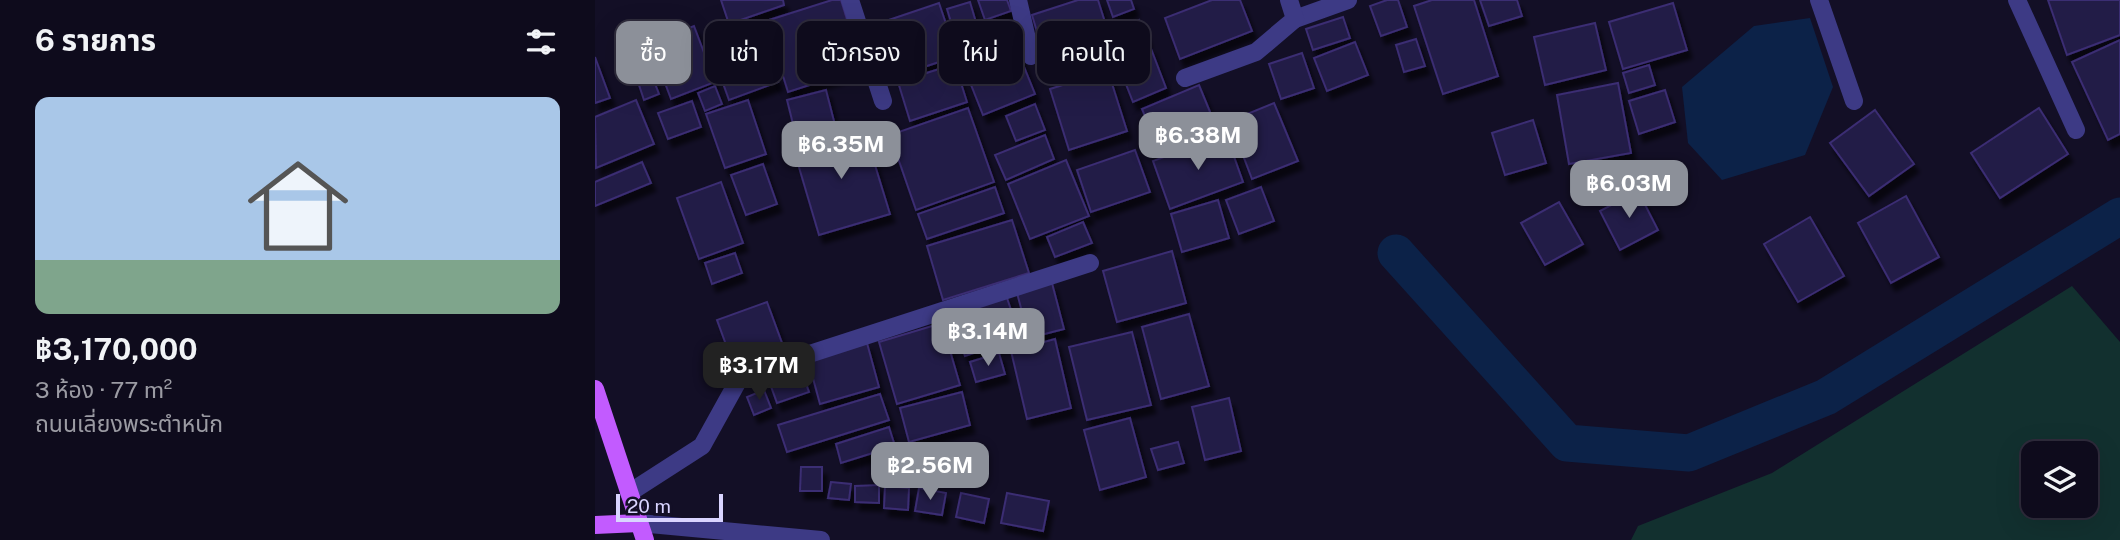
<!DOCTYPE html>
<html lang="th">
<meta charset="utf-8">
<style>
:root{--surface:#0e0b1c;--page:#171425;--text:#f1f3f6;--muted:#9b9ba3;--line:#2e2b3b;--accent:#8c9099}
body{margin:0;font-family:"Public Sans","Noto Sans Thai",sans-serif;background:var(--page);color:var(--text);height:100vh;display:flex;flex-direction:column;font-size:26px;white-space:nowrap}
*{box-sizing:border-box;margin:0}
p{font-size:23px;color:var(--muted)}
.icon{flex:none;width:38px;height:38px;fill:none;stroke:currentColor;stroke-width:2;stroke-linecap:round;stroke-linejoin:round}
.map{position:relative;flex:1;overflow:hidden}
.panel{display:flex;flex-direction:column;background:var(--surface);width:595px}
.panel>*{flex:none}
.guide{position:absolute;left:21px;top:21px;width:665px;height:63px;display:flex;gap:14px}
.buttons{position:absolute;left:1426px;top:441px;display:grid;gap:14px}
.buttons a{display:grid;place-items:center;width:77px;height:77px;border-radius:14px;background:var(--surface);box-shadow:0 7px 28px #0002,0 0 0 2px var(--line);font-size:35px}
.scale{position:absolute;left:21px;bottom:18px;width:107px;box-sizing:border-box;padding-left:7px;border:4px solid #d9d4ff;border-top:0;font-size:19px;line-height:24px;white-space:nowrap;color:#d9d4ff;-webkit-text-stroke:5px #130f26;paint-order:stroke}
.price{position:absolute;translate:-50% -60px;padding:0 16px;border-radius:14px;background:var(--accent);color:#fff;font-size:23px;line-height:46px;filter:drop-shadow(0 2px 4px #0008)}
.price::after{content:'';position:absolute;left:50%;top:42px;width:21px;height:16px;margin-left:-10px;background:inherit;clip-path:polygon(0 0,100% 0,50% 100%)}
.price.active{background:#222;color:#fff}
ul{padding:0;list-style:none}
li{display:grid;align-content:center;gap:14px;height:371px;padding:0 35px}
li+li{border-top:2px solid var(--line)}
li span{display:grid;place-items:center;height:217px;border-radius:14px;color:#555}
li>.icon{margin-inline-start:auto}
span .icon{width:126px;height:126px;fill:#fffc;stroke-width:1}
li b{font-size:30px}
h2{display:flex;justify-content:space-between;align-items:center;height:84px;padding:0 35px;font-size:30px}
.chip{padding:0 24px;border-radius:14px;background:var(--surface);box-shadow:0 7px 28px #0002,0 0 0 2px var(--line);font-size:24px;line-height:63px}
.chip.active{background:var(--accent);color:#fff}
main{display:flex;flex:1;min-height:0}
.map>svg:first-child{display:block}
</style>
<main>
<section class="panel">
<h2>6 รายการ<svg class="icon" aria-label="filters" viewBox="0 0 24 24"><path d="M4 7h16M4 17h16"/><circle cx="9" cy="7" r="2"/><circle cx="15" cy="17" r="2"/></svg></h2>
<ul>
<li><span style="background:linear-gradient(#a9c7e8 75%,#7fa58c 0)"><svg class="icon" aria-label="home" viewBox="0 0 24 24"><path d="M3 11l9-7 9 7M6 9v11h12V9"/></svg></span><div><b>฿3,170,000</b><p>3 ห้อง · 77 m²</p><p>ถนนเลี่ยงพระตำหนัก</p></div></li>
</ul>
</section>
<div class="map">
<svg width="1525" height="540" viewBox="0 0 1525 540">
<defs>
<filter id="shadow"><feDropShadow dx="4.5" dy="8" stdDeviation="2" flood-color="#0009"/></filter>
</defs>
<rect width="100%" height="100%" fill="#130f26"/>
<path fill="#12302f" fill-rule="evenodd" d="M 1477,286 L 1525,342 L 1525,540 L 1036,540 L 1043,526 L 1177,473 ZM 1438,453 L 1491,453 L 1491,506 L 1438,506 Z"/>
<polygon fill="#0c2248" points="1215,18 1238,87 1210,155 1127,180 1093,143 1087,87 1159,26"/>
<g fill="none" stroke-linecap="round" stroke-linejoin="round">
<polyline stroke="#0c2248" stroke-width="37" points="801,253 972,443 1094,453 1231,397 1525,216"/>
</g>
<g fill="#241b47" stroke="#3b2d73" stroke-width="2" filter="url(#shadow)">
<polygon points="126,0 188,0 189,5 134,24"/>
<polygon points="237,0 246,0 267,68 193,92 171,21"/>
<polygon points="383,0 412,0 416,11 390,20"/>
<polygon points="483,0 503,0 520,54 455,75 437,15"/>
<polygon points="512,0 536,0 539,9 518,17"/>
<polygon points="617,0 645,0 657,31 585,59 570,18"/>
<polygon points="792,0 803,0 812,27 786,36 775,6"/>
<polygon points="837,0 879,0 903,76 848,94 819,6"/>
<polygon points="885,0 922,0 927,16 894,26"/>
<polygon points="1453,0 1525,0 1525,35 1472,55"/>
<polygon points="375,2 388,46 365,52 352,9"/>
<polygon points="344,3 362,56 299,77 282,24"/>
<polygon points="1078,3 1092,50 1028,69 1014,22"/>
<polygon points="748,17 755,38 718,50 711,29"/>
<polygon points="544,20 552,40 528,49 520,30"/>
<polygon points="1000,23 1011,70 950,85 939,37"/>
<polygon points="99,26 120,82 76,99 55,43"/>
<polygon points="821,39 830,66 809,72 801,45"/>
<polygon points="1525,40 1525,134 1513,140 1477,62"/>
<polygon points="419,42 440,94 388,115 367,62"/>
<polygon points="760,42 773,75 732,91 719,58"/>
<polygon points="555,46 571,88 538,102 521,59"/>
<polygon points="171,51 183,82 134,100 123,69"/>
<polygon points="707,53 719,88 686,99 674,64"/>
<polygon points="0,57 15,98 0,103"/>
<polygon points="360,64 372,102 315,121 303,82"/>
<polygon points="1054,65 1060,85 1034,93 1028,73"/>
<polygon points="55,71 64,94 49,100 41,76"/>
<polygon points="513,71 532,131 474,150 455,89"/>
<polygon points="1023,83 1036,153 974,164 962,95"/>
<polygon points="604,85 622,129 565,153 547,109"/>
<polygon points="120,86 127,104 110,111 103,93"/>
<polygon points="231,90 240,125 201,136 192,100"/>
<polygon points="1070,90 1080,122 1044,134 1034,101"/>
<polygon points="41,100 59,144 1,168 0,117"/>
<polygon points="153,100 171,154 130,168 111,114"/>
<polygon points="97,101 106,127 73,139 63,113"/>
<polygon points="679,103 703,161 657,179 635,121"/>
<polygon points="440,104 450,130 421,141 411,116"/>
<polygon points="373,108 399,182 321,210 295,135"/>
<polygon points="1444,108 1473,154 1405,198 1376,153"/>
<polygon points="1280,110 1319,164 1274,196 1235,143"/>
<polygon points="938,120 951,163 910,175 897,133"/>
<polygon points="268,126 295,214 224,235 198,147"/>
<polygon points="631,134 648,182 575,209 558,161"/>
<polygon points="450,135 459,159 411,180 400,155"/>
<polygon points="540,150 555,192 496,212 482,170"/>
<polygon points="471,160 494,216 435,239 413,184"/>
<polygon points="47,162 56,183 0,206 0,182"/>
<polygon points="168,164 182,204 151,215 136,175"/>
<polygon points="126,182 148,243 104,259 82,198"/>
<polygon points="400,187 409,213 332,239 323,214"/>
<polygon points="666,187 679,221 644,234 631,200"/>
<polygon points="1043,191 1063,230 1025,250 1005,211"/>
<polygon points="1311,196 1344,257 1296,283 1263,223"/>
<polygon points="623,200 634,238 587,252 576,214"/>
<polygon points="964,202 988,244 950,265 926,223"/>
<polygon points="1215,217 1249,276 1203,302 1169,244"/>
<polygon points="417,220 434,273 348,300 332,246"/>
<polygon points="488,222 497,243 460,257 452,237"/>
<polygon points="577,251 591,303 522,322 508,271"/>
<polygon points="140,253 147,273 117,284 110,263"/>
<polygon points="457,283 469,329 434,338 422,293"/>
<polygon points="411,295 425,337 370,356 356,314"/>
<polygon points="172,302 187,343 137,361 122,320"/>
<polygon points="594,314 614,386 566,399 547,327"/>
<polygon points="347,323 365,385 302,404 284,342"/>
<polygon points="537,332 556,405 492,420 474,347"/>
<polygon points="460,339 476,408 432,419 416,351"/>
<polygon points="272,343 284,387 225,404 213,360"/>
<polygon points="404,353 410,374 381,382 375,362"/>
<polygon points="205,367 214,392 182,403 173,378"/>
<polygon points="169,390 176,408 159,415 152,397"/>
<polygon points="367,392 375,425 314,442 305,408"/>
<polygon points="285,394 294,420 192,452 183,425"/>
<polygon points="634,398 646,451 610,460 597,407"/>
<polygon points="535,418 551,477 505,490 489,430"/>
<polygon points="294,427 300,446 246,463 241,444"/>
<polygon points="583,442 589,463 563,470 556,449"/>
<polygon points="206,467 227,467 227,491 205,491"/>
<polygon points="236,482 256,484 254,500 233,498"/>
<polygon points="284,485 284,503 260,502 260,486"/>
<polygon points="290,486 314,488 313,510 289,508"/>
<polygon points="324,488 351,493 347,515 320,511"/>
<polygon points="366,493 394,499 389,523 361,517"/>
<polygon points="412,493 454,501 448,531 406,523"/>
</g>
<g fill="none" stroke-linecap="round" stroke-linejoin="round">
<g stroke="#3d3a85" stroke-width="18">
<polyline points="255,0 288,101"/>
<polyline points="423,0 436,56"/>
<polyline points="1224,0 1259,101"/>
<polyline points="1422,0 1481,130"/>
<polyline points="700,19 753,0"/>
<polyline points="590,78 661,52 700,19 694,0"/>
<polyline points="34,493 107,446 143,381 159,372 495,263"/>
<polyline points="44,523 226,540"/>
</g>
<g stroke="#c25bff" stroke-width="18">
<polyline points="0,389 50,540"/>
<polyline points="0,525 44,523"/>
</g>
</g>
</svg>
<div class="buttons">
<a><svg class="icon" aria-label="layers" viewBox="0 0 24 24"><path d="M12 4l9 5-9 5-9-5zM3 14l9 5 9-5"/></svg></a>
</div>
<div class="scale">20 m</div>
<b class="price" style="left:603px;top:172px">฿6.38M</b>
<b class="price" style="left:246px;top:181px">฿6.35M</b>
<b class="price" style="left:1034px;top:220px">฿6.03M</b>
<b class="price" style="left:393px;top:368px">฿3.14M</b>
<b class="price active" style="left:164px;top:402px">฿3.17M</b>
<b class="price" style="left:335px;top:502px">฿2.56M</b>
<div class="guide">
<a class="chip active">ซื้อ</a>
<a class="chip">เช่า</a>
<a class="chip">ตัวกรอง</a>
<a class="chip">ใหม่</a>
<a class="chip">คอนโด</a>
</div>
</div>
</main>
